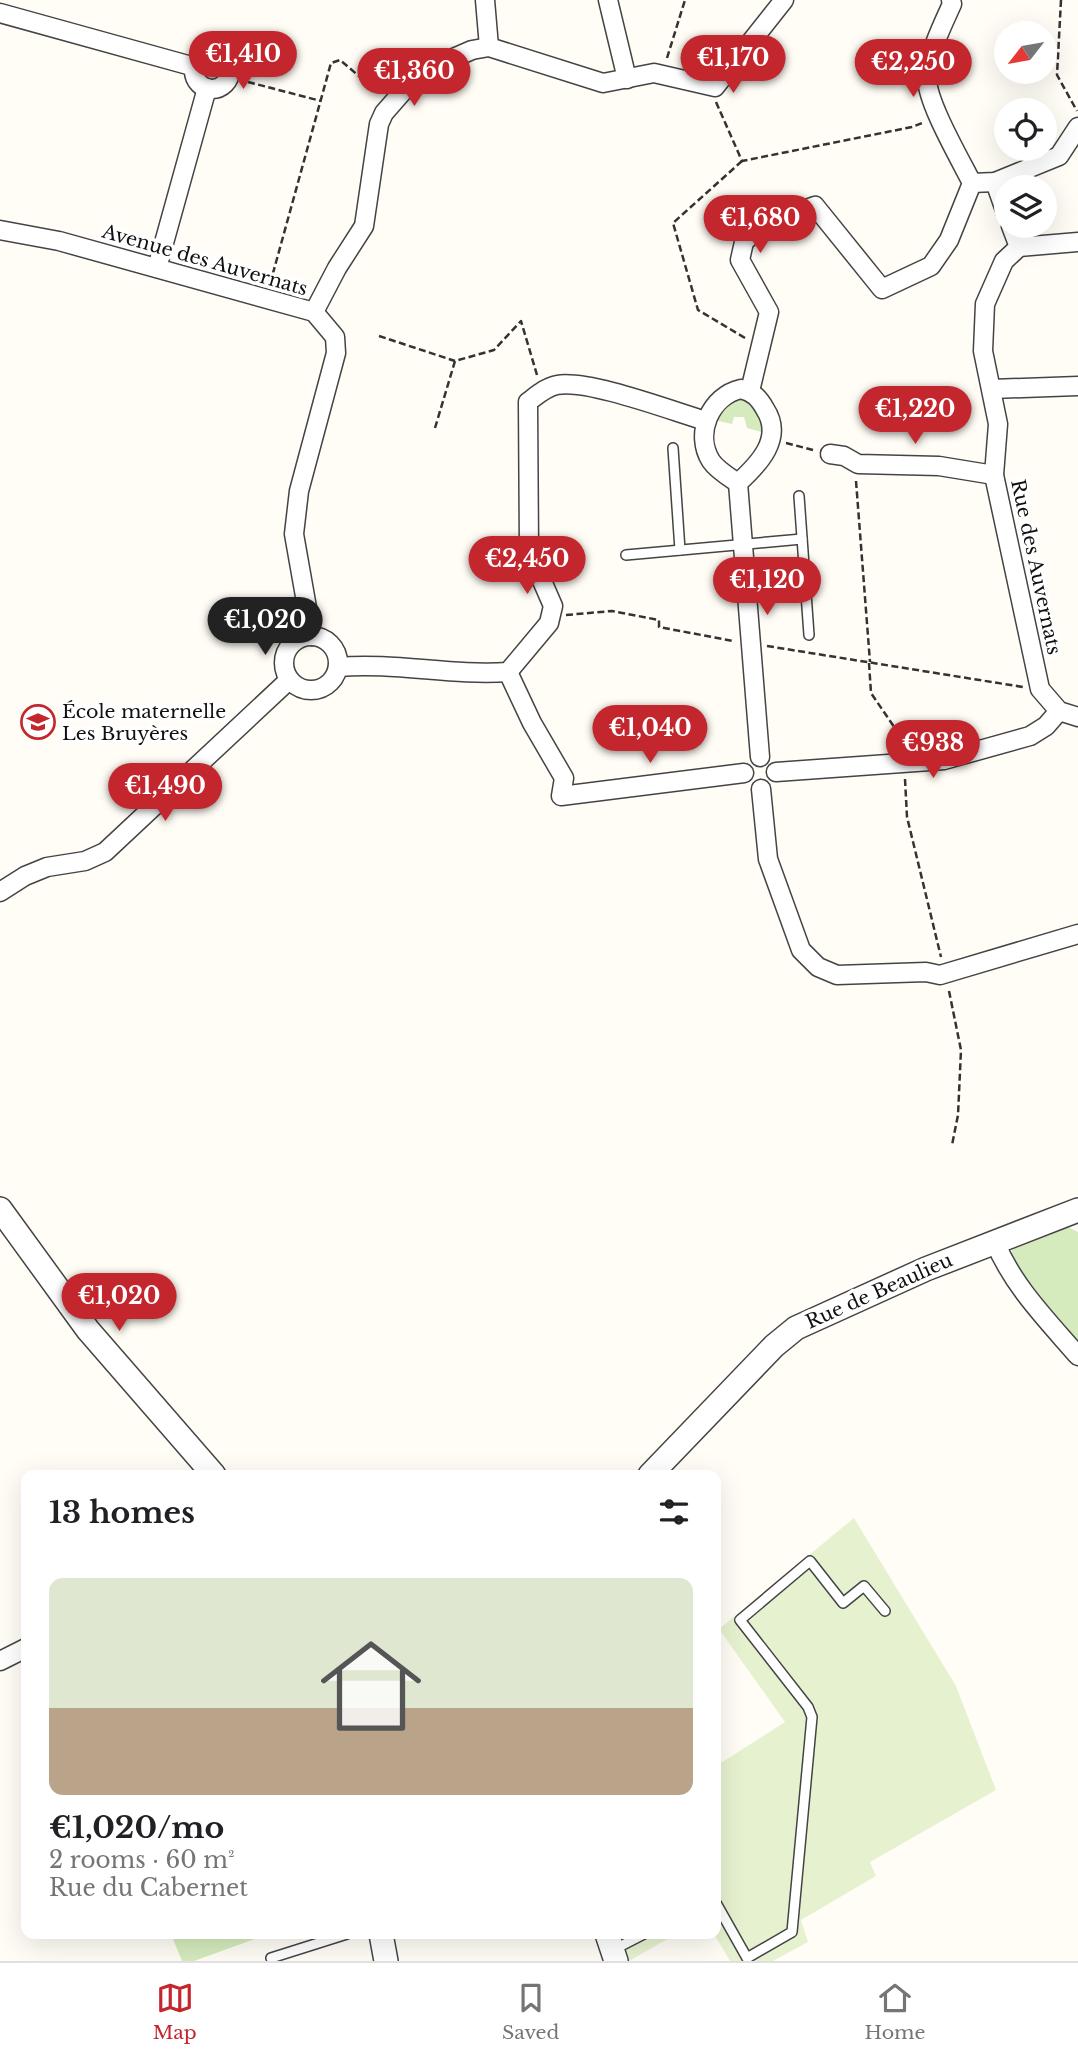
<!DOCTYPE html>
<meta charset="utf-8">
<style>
:root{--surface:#fff;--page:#f6f6f6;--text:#202124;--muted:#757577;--line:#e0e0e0;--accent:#c4262e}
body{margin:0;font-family:"Libre Baskerville",serif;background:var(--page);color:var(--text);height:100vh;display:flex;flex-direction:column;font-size:26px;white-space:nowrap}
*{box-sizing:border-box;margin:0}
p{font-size:23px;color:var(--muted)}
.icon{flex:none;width:38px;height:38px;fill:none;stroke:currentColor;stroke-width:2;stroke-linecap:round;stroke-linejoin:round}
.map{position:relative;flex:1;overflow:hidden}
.drawer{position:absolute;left:21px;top:1470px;width:700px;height:469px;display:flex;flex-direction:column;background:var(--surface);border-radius:14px;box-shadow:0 7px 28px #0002}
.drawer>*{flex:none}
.needle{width:46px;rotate:239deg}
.fabs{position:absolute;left:994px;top:21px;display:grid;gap:14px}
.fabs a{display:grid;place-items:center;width:63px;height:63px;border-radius:50%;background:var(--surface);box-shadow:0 7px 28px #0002;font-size:35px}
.price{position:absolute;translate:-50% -60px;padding:0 16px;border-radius:24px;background:var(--accent);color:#fff;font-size:23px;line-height:46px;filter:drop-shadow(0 2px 4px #0008)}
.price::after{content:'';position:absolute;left:50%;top:42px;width:21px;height:16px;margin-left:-10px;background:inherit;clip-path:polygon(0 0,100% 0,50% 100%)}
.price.selected{background:#222;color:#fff}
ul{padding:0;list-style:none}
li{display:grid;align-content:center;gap:14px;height:371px;padding:0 28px}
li+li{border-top:2px solid var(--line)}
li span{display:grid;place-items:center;height:217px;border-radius:14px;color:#555}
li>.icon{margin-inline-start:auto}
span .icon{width:126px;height:126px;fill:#fffc;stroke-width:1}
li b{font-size:30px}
h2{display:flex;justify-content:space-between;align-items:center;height:84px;padding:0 28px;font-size:30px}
.tab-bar{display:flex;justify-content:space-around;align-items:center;height:98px;border-top:2px solid var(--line);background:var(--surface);font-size:19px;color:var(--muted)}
.tab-bar a{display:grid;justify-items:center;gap:4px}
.tab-bar .selected{color:var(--accent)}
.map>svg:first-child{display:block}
</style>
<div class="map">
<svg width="1078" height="1961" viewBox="0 0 1078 1961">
<rect width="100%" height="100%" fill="#fffdf5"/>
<g fill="#d5ebbd">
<circle cx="212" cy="71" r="10"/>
<path d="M 736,397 C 760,400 759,413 765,433 L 747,428 L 744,417 L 734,417 L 732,424 L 714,420 L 718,411 Z"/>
<polygon points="1066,1226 1078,1232 1078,1349 1036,1296 1022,1271 1012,1260 1011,1253 1014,1247"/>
<polygon points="171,1934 268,1934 194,1961 182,1961"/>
</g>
<g fill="#e6f2cf">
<polygon points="854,1518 956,1686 996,1790 870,1862 876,1876 801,1920 808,1942 773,1961 730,1961 714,1934 716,1766 785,1722 719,1629"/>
<polygon points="620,1934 676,1934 629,1961"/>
</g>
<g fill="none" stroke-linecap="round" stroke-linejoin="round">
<g stroke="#444" stroke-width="12">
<g id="service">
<polyline points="673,448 680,550"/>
<polyline points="799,496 809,635"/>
<polyline points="626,555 802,539"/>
<polyline points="716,1903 747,1958 792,1932 812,1717 808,1707 740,1620 810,1561 843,1603 864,1586 885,1611"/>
<polyline points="613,1950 644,1934"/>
<polyline points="271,1958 347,1934"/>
</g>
</g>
<g stroke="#444" stroke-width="21">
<g id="minor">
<polyline points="485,0 489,47"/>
<polyline points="608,0 627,79"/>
<polyline points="0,13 195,67"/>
<circle cx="212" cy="71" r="18"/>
<polyline points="995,182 1006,213"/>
<polyline points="972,183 995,182 1059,156 1078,127"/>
<polyline points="1011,226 1019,247"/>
<polyline points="0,230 59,241 314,312 335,337 336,353 299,491 294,534 312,636"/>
<polyline points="1078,242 1019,247 1004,261 985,304 983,351 998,424 994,475 1040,689 1059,711 1078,717"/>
<polyline points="157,268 207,88"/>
<polyline points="314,312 337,268 364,226 379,124 384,113 419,73 472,50 489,47 603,83 654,73 715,87 784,0"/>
<path d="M 741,389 C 753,392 759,398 765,409 C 784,438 759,464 738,483 C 729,477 717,470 711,461 C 694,434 710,396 741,389 Z"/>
<polyline points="992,389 1078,386"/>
<path d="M 750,391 L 769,312 L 740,260 L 744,242 L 762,225 L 815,206 L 882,289 L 931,266 L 949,240 L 972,183 C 960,159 926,101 927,77 C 929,52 942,26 952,4 L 951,0"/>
<polyline points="830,454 844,456 858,464 939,466 994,475"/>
<polyline points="738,483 760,757"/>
<circle cx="311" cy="663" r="27"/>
<path d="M 338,667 C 395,662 451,676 508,672 L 549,623 L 553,606 L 529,551 L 528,402 C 536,396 546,387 557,385 C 588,379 672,411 706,421"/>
<polyline points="508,672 532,723 564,778 561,796 744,773"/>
<polyline points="776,772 944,760 1030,736 1046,726 1059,711"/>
<polyline points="761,789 768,859 801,950 818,967 837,975 926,972 940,975 1078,934"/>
<polyline points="0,892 25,876 47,867 85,861 105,852 289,680"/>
<path d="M 995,1242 C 1013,1286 1047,1320 1078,1356"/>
<polyline points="0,1661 26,1648"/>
</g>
</g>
<g stroke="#444" stroke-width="26">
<g id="tertiary">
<polyline points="0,1209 88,1330 214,1475"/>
<polyline points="650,1475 774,1346 796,1328 926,1269 1078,1210"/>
<polyline points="381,1934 386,1961"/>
<polyline points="607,1934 616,1961"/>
</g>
</g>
<g stroke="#333" stroke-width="2.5" stroke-dasharray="7 3.5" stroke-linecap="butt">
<polyline points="1061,0 1057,75 1077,111"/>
<polyline points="667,58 685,0"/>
<polyline points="248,82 321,101"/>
<polyline points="716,102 742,161 912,127 922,123"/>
<polyline points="742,161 673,223 698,310 745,338"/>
<polyline points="270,284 331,63 340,60 379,93"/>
<polyline points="379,336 455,361"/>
<polyline points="435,428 455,361 494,350 521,321 537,375"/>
<polyline points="786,443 813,450"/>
<polyline points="856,481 870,662"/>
<polyline points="566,615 612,611 659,620 659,627 733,641"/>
<polyline points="767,646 1023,687"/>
<polyline points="869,663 871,693 901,737 903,748"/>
<polyline points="905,779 907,817 941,957"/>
<polyline points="949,991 961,1050 958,1115 952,1145"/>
</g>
<use href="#service" stroke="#fff" stroke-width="9"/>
<use href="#minor" stroke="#fff" stroke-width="18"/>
<use href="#tertiary" stroke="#fff" stroke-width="23"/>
</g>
<defs>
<g id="school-ring" transform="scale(1.75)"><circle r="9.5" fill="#fff" stroke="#c4262e" stroke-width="1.5"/><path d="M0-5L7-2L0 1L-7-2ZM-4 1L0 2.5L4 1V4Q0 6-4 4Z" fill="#c4262e"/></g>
</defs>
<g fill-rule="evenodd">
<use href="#school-ring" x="38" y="722"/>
</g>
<g text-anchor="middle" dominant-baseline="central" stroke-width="7" stroke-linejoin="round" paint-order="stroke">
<g font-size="19" fill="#111" stroke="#fff">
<text transform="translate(205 260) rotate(16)">Avenue des Auvernats</text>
<text transform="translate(1036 567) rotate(78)">Rue des Auvernats</text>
<text transform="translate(879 1291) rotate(-24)">Rue de Beaulieu</text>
</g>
<g font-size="19" fill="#111" stroke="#fff" text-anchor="start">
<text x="62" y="711">École maternelle<tspan x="62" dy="22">Les Bruyères</tspan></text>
</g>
</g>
</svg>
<div class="fabs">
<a><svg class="needle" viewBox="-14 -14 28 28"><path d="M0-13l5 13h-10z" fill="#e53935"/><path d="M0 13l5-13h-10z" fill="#757577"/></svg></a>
<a><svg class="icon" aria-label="locate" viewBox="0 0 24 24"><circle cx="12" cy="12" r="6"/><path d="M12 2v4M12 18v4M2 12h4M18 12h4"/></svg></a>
<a><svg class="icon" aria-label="layers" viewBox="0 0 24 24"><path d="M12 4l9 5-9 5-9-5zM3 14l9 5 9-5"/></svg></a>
</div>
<b class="price" style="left:243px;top:91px">€1,410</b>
<b class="price" style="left:733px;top:95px">€1,170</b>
<b class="price" style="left:913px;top:99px">€2,250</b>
<b class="price" style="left:414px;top:108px">€1,360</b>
<b class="price" style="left:760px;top:255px">€1,680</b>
<b class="price" style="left:915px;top:446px">€1,220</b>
<b class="price" style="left:527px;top:596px">€2,450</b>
<b class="price" style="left:767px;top:617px">€1,120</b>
<b class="price selected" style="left:265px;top:657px">€1,020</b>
<b class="price" style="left:650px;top:765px">€1,040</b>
<b class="price" style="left:933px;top:780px">€938</b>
<b class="price" style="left:165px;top:823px">€1,490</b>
<b class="price" style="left:119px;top:1333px">€1,020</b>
<section class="drawer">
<h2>13 homes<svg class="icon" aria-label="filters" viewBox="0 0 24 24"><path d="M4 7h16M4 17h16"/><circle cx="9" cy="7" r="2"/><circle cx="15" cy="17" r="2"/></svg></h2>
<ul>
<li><span style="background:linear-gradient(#dfe7d0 60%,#b9a48a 0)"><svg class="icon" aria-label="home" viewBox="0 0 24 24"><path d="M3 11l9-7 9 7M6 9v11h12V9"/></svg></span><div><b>€1,020/mo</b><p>2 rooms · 60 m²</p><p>Rue du Cabernet</p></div></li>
</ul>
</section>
</div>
<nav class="tab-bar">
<a class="selected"><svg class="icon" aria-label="map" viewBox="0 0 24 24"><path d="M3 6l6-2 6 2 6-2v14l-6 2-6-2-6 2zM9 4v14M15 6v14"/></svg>Map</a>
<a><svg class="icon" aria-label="saved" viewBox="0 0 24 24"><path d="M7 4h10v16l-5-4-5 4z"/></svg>Saved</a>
<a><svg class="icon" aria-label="home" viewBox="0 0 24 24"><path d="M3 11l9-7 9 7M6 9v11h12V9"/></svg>Home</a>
</nav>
